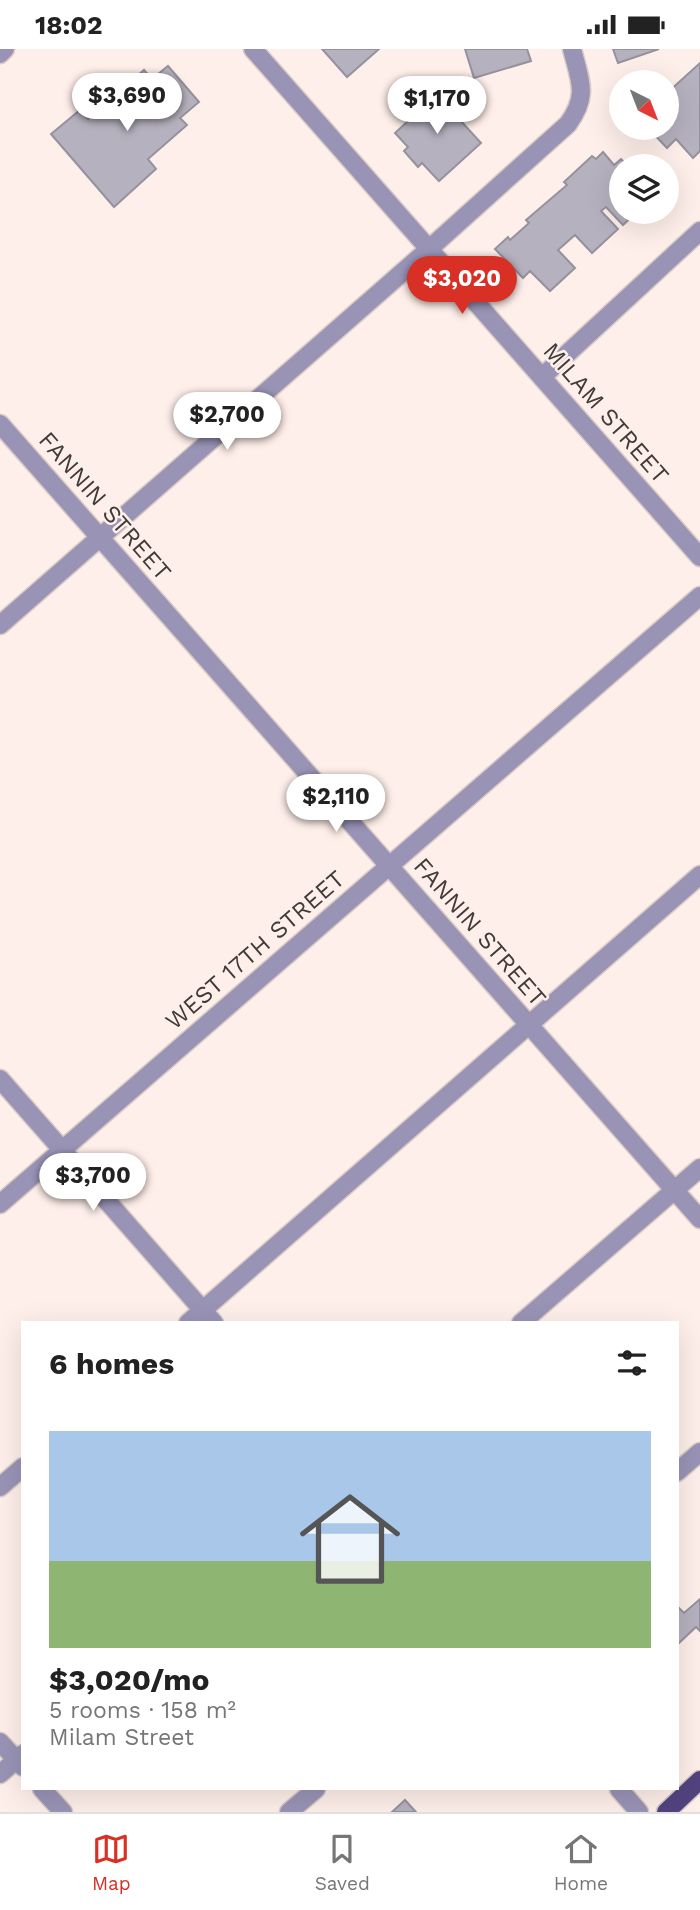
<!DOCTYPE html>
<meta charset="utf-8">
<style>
:root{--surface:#fff;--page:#f6f6f6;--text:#222;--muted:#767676;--line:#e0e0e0;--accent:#d93025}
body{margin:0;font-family:"Work Sans",sans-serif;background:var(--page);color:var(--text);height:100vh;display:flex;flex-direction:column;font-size:26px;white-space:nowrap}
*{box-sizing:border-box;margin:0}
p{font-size:23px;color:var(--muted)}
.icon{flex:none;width:38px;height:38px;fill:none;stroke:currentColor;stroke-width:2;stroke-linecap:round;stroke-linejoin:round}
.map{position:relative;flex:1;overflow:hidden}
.details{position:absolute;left:21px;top:1272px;width:658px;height:469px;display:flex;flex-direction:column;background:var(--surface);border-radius:0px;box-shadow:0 7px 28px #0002}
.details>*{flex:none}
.needle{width:46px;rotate:138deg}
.fabs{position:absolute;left:609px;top:21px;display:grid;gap:14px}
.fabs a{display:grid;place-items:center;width:70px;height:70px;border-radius:50%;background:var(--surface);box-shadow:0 7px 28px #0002;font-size:35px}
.price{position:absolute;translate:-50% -60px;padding:0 16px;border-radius:24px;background:#fff;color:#222;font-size:23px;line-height:46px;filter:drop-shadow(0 2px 4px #0008)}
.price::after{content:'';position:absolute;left:50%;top:42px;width:21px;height:16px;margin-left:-10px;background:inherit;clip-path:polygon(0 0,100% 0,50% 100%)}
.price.active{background:var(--accent);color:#fff}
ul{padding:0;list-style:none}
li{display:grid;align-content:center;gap:14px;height:371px;padding:0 28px}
li span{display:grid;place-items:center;height:217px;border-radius:0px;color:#555}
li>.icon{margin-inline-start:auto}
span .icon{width:126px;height:126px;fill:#fffc;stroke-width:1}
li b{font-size:30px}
h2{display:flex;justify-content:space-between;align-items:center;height:84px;padding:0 28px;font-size:30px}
.status{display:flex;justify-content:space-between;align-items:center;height:49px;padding:0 35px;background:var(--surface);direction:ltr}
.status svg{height:19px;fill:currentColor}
.tab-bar{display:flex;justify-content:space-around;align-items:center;height:98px;border-top:2px solid var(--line);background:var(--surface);font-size:19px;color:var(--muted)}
.tab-bar a{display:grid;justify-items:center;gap:4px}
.tab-bar .active{color:var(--accent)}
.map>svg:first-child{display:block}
</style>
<div class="status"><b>18:02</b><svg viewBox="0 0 49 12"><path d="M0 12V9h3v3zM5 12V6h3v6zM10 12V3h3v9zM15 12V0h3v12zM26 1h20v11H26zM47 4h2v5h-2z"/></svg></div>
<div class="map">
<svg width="700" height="1763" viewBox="0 0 700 1763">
<rect width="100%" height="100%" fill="#ffefea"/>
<g fill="#b5b1be" stroke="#95919d" stroke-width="2">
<polygon points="322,0 379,0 347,28"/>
<polygon points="465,0 527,0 531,12 474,29"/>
<polygon points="613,0 659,0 618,14"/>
<polygon points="700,14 700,102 693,109 676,90 667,99 648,79 667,79 667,44"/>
<polygon points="168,17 199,53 180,69 187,76 148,110 156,120 114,158 51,85 80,61 88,70 144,21 152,30"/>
<polygon points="432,42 447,58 451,54 463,67 459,70 481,94 439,132 422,114 418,118 404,102 408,98 395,84 409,71 405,67"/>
<polygon points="603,103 614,116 621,110 628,117 621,117 621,163 637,163 623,176 606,158 601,162 618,180 592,204 575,186 558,201 575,219 550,242 530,222 523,229 495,200 508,188 510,191 529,174 526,171 567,136 564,133 592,107 596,110"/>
<polygon points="700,1550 700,1582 696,1578 677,1596 677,1557 684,1564"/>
<polygon points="405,1751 416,1763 392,1763"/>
</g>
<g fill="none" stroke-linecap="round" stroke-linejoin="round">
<g stroke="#d9cbc6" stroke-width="21">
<g id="minor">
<polyline points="253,0 700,508"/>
<polyline points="0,5 5,0"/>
<polyline points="542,328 700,182"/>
<polyline points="0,375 700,1170"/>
<path d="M 0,576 L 429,200 L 568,75 C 589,46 580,32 572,0"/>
<polyline points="0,1030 214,1274"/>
<polyline points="0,1155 700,547"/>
<polyline points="188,1274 700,826"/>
<polyline points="521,1274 700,1119"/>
<polyline points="677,1423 700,1403"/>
<polyline points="0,1438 23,1418"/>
<polyline points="0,1693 23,1718"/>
<polyline points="0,1725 23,1705"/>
<polyline points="42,1740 63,1763"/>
<polyline points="619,1740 639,1763"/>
<polyline points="289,1763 316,1740"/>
</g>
</g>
<g stroke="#d9cbc6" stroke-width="21">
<polyline id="major" points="666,1763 700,1731"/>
</g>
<use href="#minor" stroke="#9993b6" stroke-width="18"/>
<use href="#major" stroke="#52437f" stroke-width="18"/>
</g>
<g text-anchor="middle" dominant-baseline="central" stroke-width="5" stroke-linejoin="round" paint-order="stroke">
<g font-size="24" fill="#403b38" stroke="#ffefea">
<text transform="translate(606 364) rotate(49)">MILAM STREET</text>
<text transform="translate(105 457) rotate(49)">FANNIN STREET</text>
<text transform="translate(480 883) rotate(49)">FANNIN STREET</text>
<text transform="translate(255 901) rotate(-41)">WEST 17TH STREET</text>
</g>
</g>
</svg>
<div class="fabs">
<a><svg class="needle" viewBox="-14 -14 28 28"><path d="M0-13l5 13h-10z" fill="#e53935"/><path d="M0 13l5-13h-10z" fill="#767676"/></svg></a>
<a><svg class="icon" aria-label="layers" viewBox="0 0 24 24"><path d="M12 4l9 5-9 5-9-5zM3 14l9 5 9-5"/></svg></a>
</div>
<b class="price" style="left:127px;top:84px">$3,690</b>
<b class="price" style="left:437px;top:87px">$1,170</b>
<b class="price active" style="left:462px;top:267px">$3,020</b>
<b class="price" style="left:227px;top:403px">$2,700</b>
<b class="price" style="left:336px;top:785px">$2,110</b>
<b class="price" style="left:93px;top:1164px">$3,700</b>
<section class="details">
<h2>6 homes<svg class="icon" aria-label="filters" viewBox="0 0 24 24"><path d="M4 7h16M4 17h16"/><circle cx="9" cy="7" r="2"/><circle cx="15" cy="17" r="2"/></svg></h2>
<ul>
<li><span style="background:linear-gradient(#a9c7e8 60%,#8fb573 0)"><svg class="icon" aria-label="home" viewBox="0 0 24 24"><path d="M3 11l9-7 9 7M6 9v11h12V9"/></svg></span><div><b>$3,020/mo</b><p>5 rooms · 158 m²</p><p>Milam Street</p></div></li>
</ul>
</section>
</div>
<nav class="tab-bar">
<a class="active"><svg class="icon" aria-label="map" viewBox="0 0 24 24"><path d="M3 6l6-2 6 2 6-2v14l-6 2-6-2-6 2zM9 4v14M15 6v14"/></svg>Map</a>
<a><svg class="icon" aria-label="saved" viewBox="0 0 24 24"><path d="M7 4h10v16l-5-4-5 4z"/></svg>Saved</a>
<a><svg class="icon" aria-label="home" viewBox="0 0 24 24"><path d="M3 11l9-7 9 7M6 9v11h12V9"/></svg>Home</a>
</nav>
